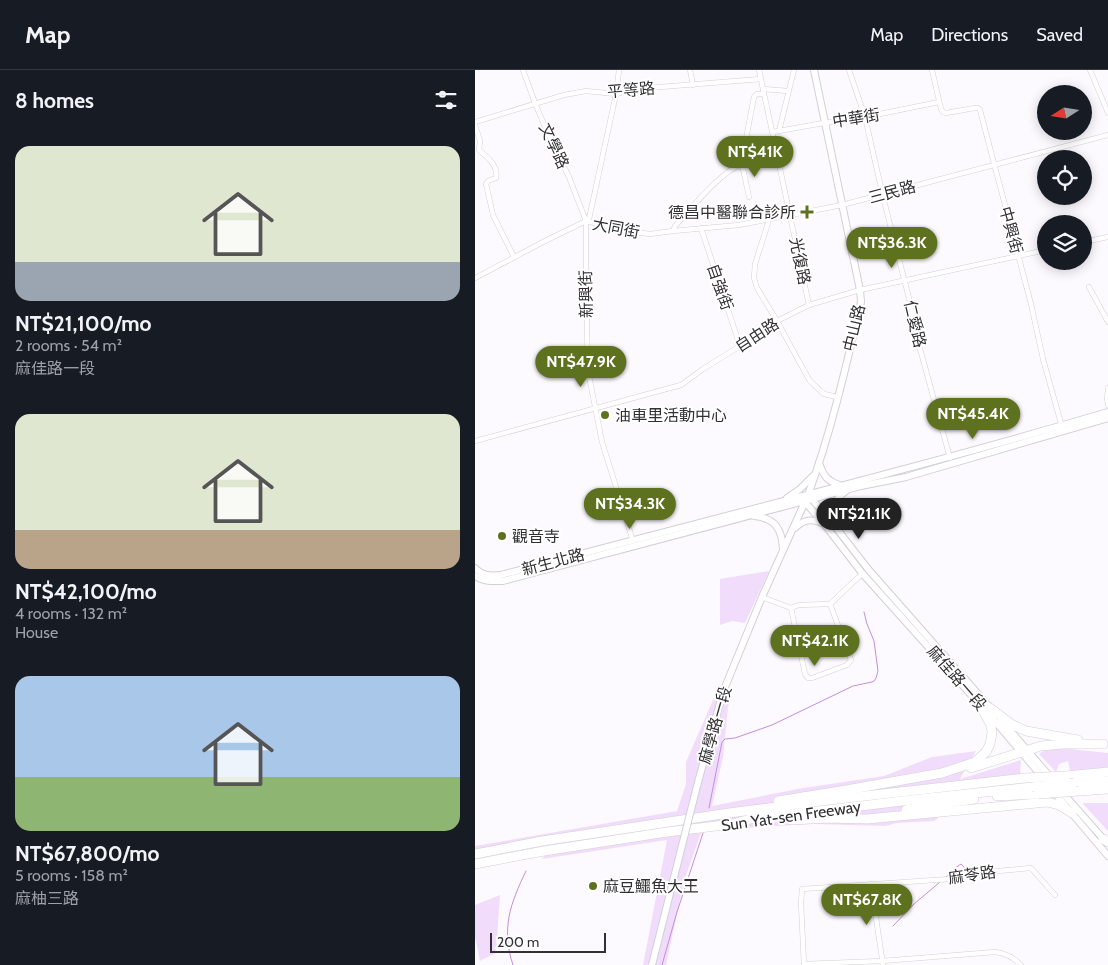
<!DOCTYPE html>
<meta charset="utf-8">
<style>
:root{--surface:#171b24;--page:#20242c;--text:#f1f3f6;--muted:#9ea1a6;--line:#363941;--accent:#5e711f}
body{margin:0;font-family:Cabin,"Noto Sans TC",sans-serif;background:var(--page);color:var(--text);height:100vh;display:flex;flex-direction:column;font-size:19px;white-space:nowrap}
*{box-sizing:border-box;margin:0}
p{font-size:16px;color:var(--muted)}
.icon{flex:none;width:28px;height:28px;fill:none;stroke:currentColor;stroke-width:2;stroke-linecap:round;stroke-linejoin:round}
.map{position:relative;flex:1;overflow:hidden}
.details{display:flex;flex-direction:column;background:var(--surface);width:475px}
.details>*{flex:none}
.needle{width:32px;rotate:258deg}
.buttons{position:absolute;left:562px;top:15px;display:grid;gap:10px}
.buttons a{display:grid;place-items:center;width:55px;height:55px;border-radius:50%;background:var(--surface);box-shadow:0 2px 12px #0003;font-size:25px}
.scale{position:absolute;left:15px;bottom:12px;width:116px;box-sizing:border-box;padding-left:5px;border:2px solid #323033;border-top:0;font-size:14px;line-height:18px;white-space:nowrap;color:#323033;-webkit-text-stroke:4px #fff;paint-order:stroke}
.price{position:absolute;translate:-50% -42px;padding:0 11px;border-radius:18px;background:var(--accent);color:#fff;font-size:16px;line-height:32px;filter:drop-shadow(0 1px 2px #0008)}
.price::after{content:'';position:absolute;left:50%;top:30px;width:15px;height:11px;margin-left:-8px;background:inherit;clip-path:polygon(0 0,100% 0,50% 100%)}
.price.selected{background:#222;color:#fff}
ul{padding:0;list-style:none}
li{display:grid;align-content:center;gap:10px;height:265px;padding:0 15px}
li span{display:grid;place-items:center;height:155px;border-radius:15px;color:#555}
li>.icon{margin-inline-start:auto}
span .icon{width:90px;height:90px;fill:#fffc;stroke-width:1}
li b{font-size:21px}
h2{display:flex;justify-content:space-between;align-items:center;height:60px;padding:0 15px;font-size:21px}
header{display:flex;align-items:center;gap:30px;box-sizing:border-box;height:70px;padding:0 25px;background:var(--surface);border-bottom:1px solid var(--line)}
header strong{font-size:24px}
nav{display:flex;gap:28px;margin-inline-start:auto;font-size:18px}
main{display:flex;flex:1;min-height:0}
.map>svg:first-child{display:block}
</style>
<header>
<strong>Map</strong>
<nav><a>Map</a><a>Directions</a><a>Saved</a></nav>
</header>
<main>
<section class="details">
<h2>8 homes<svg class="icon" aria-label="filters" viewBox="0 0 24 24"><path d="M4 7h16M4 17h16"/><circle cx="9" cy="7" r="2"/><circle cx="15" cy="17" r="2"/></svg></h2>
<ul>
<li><span style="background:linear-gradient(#dfe7d0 75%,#9aa5b1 0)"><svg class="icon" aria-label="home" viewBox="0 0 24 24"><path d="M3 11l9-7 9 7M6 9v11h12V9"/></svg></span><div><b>NT$21,100/mo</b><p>2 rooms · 54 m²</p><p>麻佳路一段</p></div></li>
<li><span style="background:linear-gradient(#dfe7d0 75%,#b9a48a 0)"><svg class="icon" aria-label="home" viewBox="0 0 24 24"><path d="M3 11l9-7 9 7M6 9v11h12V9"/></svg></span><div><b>NT$42,100/mo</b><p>4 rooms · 132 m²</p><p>House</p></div></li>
<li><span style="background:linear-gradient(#a9c7e8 65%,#8fb573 0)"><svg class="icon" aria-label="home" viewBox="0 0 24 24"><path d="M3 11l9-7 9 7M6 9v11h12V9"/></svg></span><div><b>NT$67,800/mo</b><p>5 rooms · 158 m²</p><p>麻柚三路</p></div></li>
</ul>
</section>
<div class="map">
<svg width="633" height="895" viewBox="0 0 633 895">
<rect width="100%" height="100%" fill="#fdfaff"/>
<g fill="#f1ddfb">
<polygon points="294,501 270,553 257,551 245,555 245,509"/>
<polygon points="257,621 253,637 248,687 237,736 328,718 409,706 457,687 501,681 485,709 546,690 545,707 482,713 462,749 459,751 422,753 410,756 338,754 227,760 209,811 191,895 168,895 192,770 67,789 84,768 0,782 0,776 202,741 211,714 211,692 241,623"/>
<path d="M 585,678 L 633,683 L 633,698 L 595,701 L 593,691 L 584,694 L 581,702 L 564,684 C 570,679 578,679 585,678 Z"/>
<polygon points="608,733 633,733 633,761 608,734"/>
<polygon points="25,825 21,883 5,891 0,867 0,835"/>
</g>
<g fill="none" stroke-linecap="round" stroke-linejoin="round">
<g stroke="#c38ddd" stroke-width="1">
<polyline points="234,738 247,672 250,669 260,668 297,655 378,616 397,612 399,611 401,608 403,601 399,571 392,554 389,542"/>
<polyline points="470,808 480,798 486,794 492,800"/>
<polyline points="418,856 439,834 465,812"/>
<path d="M 38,895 C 26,859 35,834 51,801"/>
<polyline points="187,895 202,842 228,763"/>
</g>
<g stroke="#d4cfd7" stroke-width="5.5">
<g id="minor">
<polyline points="48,0 60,33 73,64 94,107 111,151"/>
<polyline points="144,0 141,24 114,149 111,151 111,215 113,301 127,372 158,471"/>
<polyline points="215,0 218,15"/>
<polyline points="284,0 334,235"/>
<polyline points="374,0 390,47 409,131 434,228 444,275 475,388"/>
<polyline points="457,0 466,39 468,42 471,43 500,38 503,38 505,40 556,234 568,289 587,357"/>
<polyline points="615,0 633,43"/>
<polyline points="288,19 313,21"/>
<polyline points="0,52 89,25 111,21 141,24 160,19 286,9"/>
<path d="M 0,55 L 5,71 L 4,80 C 12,87 24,96 21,108 L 13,111 L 11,114 L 18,145 L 39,187"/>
<polyline points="304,61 319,0"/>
<polyline points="298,62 343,54 390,47 464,32"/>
<polyline points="274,127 267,94 270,74 279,27 282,24 289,24"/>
<polyline points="294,150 280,194 279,208 282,218 302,251 326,295 335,311 349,324 362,327"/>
<polyline points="226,158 265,276"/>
<path d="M 198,161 L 200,156 C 217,138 244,103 267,94"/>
<polyline points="609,172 633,167"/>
<polyline points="0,208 72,170 111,151 151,161 175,164 198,161 264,155 367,135 633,65"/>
<polyline points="614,217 633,252"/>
<polyline points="633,318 632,329 633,335"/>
<polyline points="0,371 206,315 228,299 265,276 288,259 302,251 334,235 385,220 571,180"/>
<polyline points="287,527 316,538 324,535 355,534 388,503"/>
<polyline points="316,538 330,604 333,608 337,608 372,595 376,590 355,534"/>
<polyline points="396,814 408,895"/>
<path d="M 329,894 L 407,891 L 520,882 C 531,883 538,887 546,895"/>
<polyline points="329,895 326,833 327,819 475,809 499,803 556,798 580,825"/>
</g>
</g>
<g stroke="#d4cfd7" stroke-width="8">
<g id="secondary">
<path d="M 344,393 C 349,407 352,411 367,416"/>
<polyline points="312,428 325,419 339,405"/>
<polyline points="336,428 359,455 393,499 518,641"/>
<polyline points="330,432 350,455 387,503 507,637"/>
<path d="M 279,446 C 300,448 307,459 308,479"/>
<path d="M 359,454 C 356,441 359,429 371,421"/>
<path d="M 320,458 C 328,450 336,448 347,453"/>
<path d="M 0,498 C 8,506 15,506 26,505 C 228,451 432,401 633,342"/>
<path d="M 0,506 C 9,512 17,511 28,511 L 386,416 L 431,407 L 633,348"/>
<path d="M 248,622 L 287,527 L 333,425 C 356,363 371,297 386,232 L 385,220 L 339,0"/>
<polyline points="514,644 569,709"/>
<polyline points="526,650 577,709"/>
<polyline points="578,721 633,786"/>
<polyline points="586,721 631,772"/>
</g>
</g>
<g stroke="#d4cfd7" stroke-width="10">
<g id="motorway">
<polyline points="515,638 536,654 551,661 603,670"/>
<polyline points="496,698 566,676 588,674 628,674"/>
<polyline points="591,706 633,702"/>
<polyline points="599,713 633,711"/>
<polyline points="604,721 633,719"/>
<polyline points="522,726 563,724"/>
<polyline points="303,731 371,720 467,703 500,692 511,682 515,674 517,663 516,655 505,635"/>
<polyline points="431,740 452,736 499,729"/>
<polyline points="316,750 353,748 392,749 572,732 584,735 597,743"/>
<polyline points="628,769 633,772"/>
<polyline points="0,784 67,771 254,743 354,730 550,708"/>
<polyline points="0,794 69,781 192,762 257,754 283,747 343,741 436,730 557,717"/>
</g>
</g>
<use href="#minor" stroke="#fff" stroke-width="4.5"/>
<use href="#secondary" stroke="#fff" stroke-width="6"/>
<use href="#motorway" stroke="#fff" stroke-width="9"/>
<g stroke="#d4cfd7" stroke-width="8" stroke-linecap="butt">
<polyline id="secondary-bridge" points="177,895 223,712 248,622"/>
</g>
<g stroke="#d4cfd7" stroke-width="10" stroke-linecap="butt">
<g id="motorway-bridge">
<polyline points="550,708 591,706"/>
<polyline points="557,717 599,713"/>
<polyline points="563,724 604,721"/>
</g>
</g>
<use href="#secondary-bridge" stroke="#fff" stroke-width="6"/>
<use href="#motorway-bridge" stroke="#fff" stroke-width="9"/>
</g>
<g fill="#5e711f" stroke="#fff" stroke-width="2">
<path d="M329.5 134.5h5v5h5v5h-5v5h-5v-5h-5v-5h5z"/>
<circle cx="130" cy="345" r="5"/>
<circle cx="27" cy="466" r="5"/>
<circle cx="118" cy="816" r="5"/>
</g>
<g text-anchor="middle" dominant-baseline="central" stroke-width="4" stroke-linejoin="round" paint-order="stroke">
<g font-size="16" fill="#323033" stroke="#fff">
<text transform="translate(156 20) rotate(-5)">平等路</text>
<text transform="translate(381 48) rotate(-9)">中華街</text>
<text transform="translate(79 76) rotate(65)">文學路</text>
<text transform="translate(417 122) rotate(-15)">三民路</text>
<text transform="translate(141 158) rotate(11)">大同街</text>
<text transform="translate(536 160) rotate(75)">中興街</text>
<text transform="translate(325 191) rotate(78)">光復路</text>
<text transform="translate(245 217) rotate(71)">自強街</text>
<text transform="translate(111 224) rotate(-91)">新興街</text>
<text transform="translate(440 254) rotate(77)">仁愛路</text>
<text transform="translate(379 258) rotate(-77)">中山路</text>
<text transform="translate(282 265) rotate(-33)">自由路</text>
<text transform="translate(78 492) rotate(-15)">新生北路</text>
<text transform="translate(482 608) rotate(49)">麻佳路一段</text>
<text transform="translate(240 655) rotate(-74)">麻學路一段</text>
<text transform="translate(316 746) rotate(-8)">Sun Yat-sen Freeway</text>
<text transform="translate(497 805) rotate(-8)">麻苓路</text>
</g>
<g font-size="16" fill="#323033" stroke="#fff" text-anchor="start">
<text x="321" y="142" text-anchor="end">德昌中醫聯合診所</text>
<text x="140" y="345">油車里活動中心</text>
<text x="37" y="466">觀音寺</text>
<text x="128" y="816">麻豆鱷魚大王</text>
</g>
</g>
</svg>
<div class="buttons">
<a><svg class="needle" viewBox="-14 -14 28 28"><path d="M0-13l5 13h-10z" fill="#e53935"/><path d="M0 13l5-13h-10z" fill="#9ea1a6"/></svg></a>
<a><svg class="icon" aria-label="locate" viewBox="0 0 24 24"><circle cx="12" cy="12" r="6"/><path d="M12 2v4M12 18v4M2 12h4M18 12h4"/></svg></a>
<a><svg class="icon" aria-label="layers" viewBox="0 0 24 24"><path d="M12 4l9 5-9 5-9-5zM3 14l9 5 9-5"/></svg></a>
</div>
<div class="scale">200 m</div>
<b class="price" style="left:280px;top:108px">NT$41K</b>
<b class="price" style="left:417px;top:199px">NT$36.3K</b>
<b class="price" style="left:106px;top:318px">NT$47.9K</b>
<b class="price" style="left:498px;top:370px">NT$45.4K</b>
<b class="price" style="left:155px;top:460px">NT$34.3K</b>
<b class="price selected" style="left:384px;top:470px">NT$21.1K</b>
<b class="price" style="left:340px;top:597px">NT$42.1K</b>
<b class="price" style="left:392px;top:856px">NT$67.8K</b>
</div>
</main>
